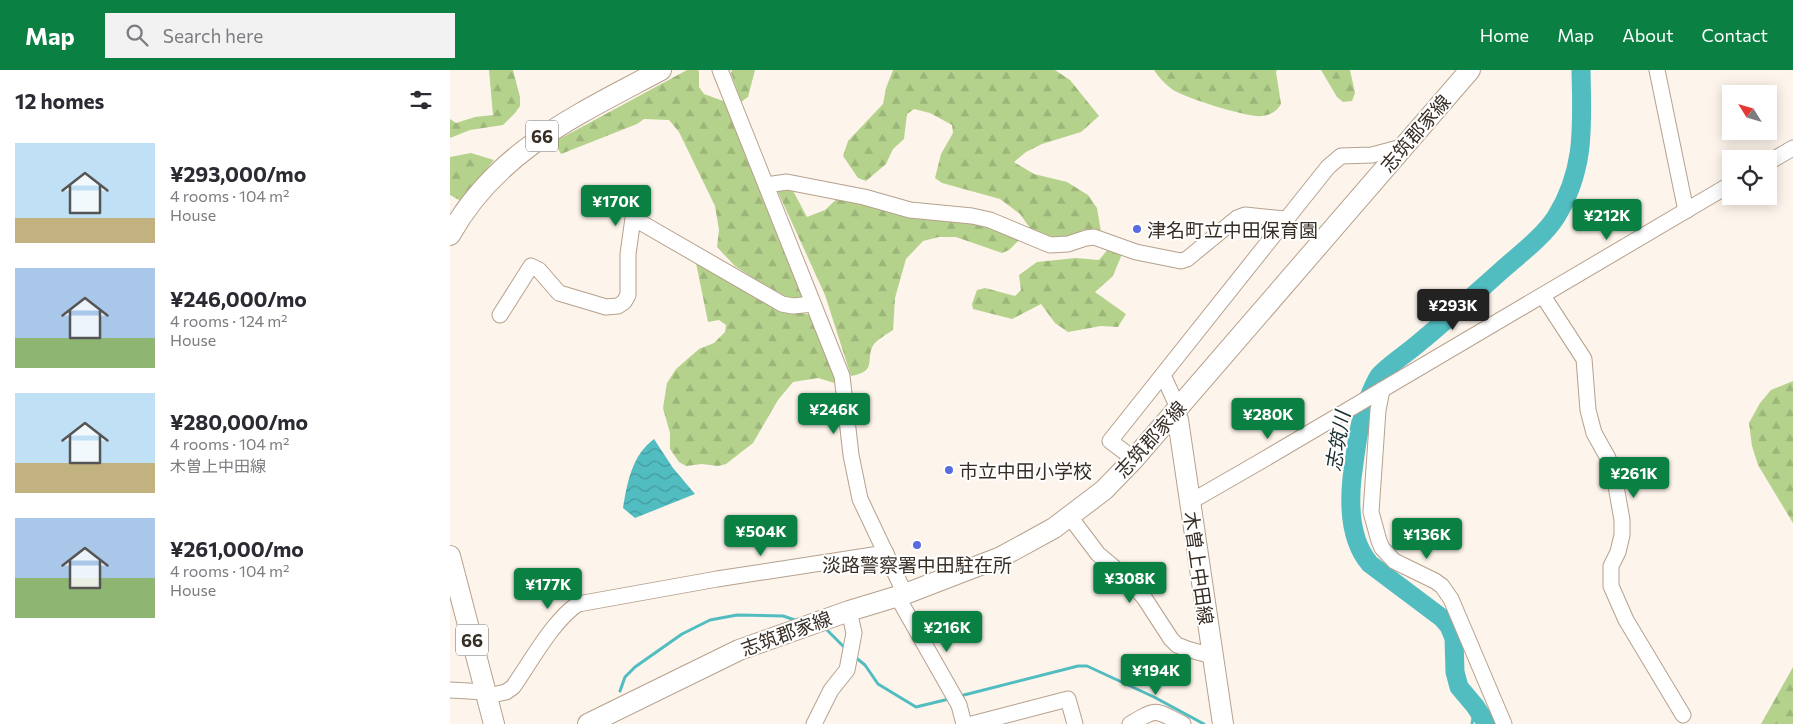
<!DOCTYPE html>
<meta charset="utf-8">
<style>
:root{--surface:#fff;--page:#f2f2f3;--text:#2b2b33;--muted:#7c7c81;--accent:#0b8043}
body{margin:0;font-family:Commissioner,"Noto Sans JP",sans-serif;background:var(--page);color:var(--text);height:100vh;display:flex;flex-direction:column;font-size:19px;white-space:nowrap}
*{box-sizing:border-box;margin:0}
p{font-size:16px;color:var(--muted)}
.icon{flex:none;width:28px;height:28px;fill:none;stroke:currentColor;stroke-width:2;stroke-linecap:round;stroke-linejoin:round}
.map{position:relative;flex:1;overflow:hidden}
.side{display:flex;flex-direction:column;background:var(--surface);width:450px}
.side>*{flex:none}
.needle{width:32px;rotate:307deg}
.tools{position:absolute;left:1272px;top:15px;display:grid;gap:10px}
.tools a{display:grid;place-items:center;width:55px;height:55px;border-radius:0px;background:var(--surface);box-shadow:0 2px 12px #0003;font-size:25px}
.price{position:absolute;translate:-50% -42px;padding:0 11px;border-radius:5px;background:var(--accent);color:#fff;font-size:16px;line-height:32px;filter:drop-shadow(0 1px 2px #0008)}
.price::after{content:'';position:absolute;left:50%;top:30px;width:15px;height:11px;margin-left:-8px;background:inherit;clip-path:polygon(0 0,100% 0,50% 100%)}
.price.active{background:#222;color:#fff}
ul{padding:0;list-style:none}
li{display:flex;align-items:center;gap:15px;height:125px;padding:0 15px}
li span{display:grid;place-items:center;flex:none;width:140px;height:100px;border-radius:0px;color:#555}
li>.icon{margin-inline-start:auto}
span .icon{width:60px;height:60px;fill:#fffc;stroke-width:1}
li b{font-size:21px}
h2{display:flex;justify-content:space-between;align-items:center;height:60px;padding:0 15px;font-size:21px}
header{display:flex;align-items:center;gap:30px;box-sizing:border-box;height:70px;padding:0 25px;background:var(--accent);color:#fff}
header strong{font-size:24px}
nav{display:flex;gap:28px;margin-inline-start:auto;font-size:18px}
.search{width:350px;height:45px;background:var(--page);display:flex;align-items:center;gap:12px;box-sizing:border-box;padding:0 18px;border-radius:0px;color:var(--muted);font-size:19px}
main{display:flex;flex:1;min-height:0}
.map>svg:first-child{display:block}
</style>
<header>
<strong>Map</strong>
<div class="search"><svg class="icon" aria-label="search" viewBox="0 0 24 24"><circle cx="10" cy="10" r="6"/><path d="M15 15l6 6"/></svg>Search here</div>
<nav><a>Home</a><a>Map</a><a>About</a><a>Contact</a></nav>
</header>
<main>
<section class="side">
<h2>12 homes<svg class="icon" aria-label="filters" viewBox="0 0 24 24"><path d="M4 7h16M4 17h16"/><circle cx="9" cy="7" r="2"/><circle cx="15" cy="17" r="2"/></svg></h2>
<ul>
<li><span style="background:linear-gradient(#bfe0f5 75%,#c2b280 0)"><svg class="icon" aria-label="home" viewBox="0 0 24 24"><path d="M3 11l9-7 9 7M6 9v11h12V9"/></svg></span><div><b>¥293,000/mo</b><p>4 rooms · 104 m²</p><p>House</p></div></li>
<li><span style="background:linear-gradient(#a9c7e8 70%,#8fb573 0)"><svg class="icon" aria-label="home" viewBox="0 0 24 24"><path d="M3 11l9-7 9 7M6 9v11h12V9"/></svg></span><div><b>¥246,000/mo</b><p>4 rooms · 124 m²</p><p>House</p></div></li>
<li><span style="background:linear-gradient(#bfe0f5 70%,#c2b280 0)"><svg class="icon" aria-label="home" viewBox="0 0 24 24"><path d="M3 11l9-7 9 7M6 9v11h12V9"/></svg></span><div><b>¥280,000/mo</b><p>4 rooms · 104 m²</p><p>木曽上中田線</p></div></li>
<li><span style="background:linear-gradient(#a9c7e8 60%,#8fb573 0)"><svg class="icon" aria-label="home" viewBox="0 0 24 24"><path d="M3 11l9-7 9 7M6 9v11h12V9"/></svg></span><div><b>¥261,000/mo</b><p>4 rooms · 104 m²</p><p>House</p></div></li>
</ul>
</section>
<div class="map">
<svg width="1343" height="654" viewBox="0 0 1343 654">
<defs>
<pattern id="forest-firs" width="22" height="20" patternUnits="userSpaceOnUse" patternTransform="scale(1.25)"><rect width="22" height="20" fill="#b5d28c"/><path d="M5 1l3.5 6h-7zM16 11l3.5 6h-7z" fill="#9cb579"/></pattern>
<pattern id="water-waves" width="16" height="10" patternUnits="userSpaceOnUse" patternTransform="scale(1.25)"><rect width="16" height="10" fill="#52bdc1"/><path d="M0 5q4-4 8 0t8 0" fill="none" stroke="#459a9d"/></pattern>
</defs>
<rect width="100%" height="100%" fill="#fdf4eb"/>
<g fill="url(#forest-firs)">
<polygon points="39,0 63,0 70,27 70,36 65,43 53,55 20,60 0,68 0,49 6,53 25,47 43,45"/>
<polygon points="237,0 248,0 249,2 249,17 254,24 276,32 356,225 349,230 333,228 285,196 267,177 269,160 265,136 229,62 219,50 194,49 187,54 111,84 104,72"/>
<polygon points="282,0 305,0 298,27 291,32 281,3"/>
<polygon points="443,0 605,0 620,10 649,46 631,62 592,74 576,82 564,92 584,104 617,112 638,125 647,138 651,162 618,169 584,164 570,144 550,129 492,113 485,108 491,84 503,63 502,55 480,43 464,39 457,44 454,69 443,79 436,94 416,111 408,108 393,86 398,71 433,34 436,18"/>
<path d="M 704,0 L 827,0 L 826,2 L 831,34 C 827,41 821,45 812,46 C 798,48 736,28 723,20 C 715,14 709,8 704,0 Z"/>
<polygon points="871,0 900,0 905,23 902,31 893,32 887,27"/>
<polygon points="21,83 44,90 11,131 0,125 0,87"/>
<path d="M 334,115 L 341,117 L 357,147 L 375,140 L 391,125 L 551,158 L 571,168 L 559,180 L 552,183 L 506,167 L 489,167 L 473,171 L 456,189 L 445,228 L 443,260 C 437,264 428,269 424,274 C 414,289 429,301 401,306 L 375,225 L 328,122 Z"/>
<polygon points="659,178 672,184 663,206 645,222 676,244 668,257 651,256 618,262 605,253 591,234 562,249 523,239 522,234 527,220 535,218 565,226 571,220 569,205 587,192 626,188 649,190"/>
<polygon points="246,193 335,240 362,245 391,315 368,308 343,312 328,330 303,373 276,394 268,396 252,394 236,396 229,392 220,379 220,363 213,338 217,313 226,299 249,279 264,273 275,262 276,255 269,250 258,252"/>
<polygon points="1343,311 1343,453 1308,395 1302,376 1299,353 1310,333 1321,320"/>
<polygon points="1343,597 1343,654 1311,654"/>
</g>
<path fill="url(#water-waves)" d="M 204,369 L 223,398 L 245,424 L 185,448 L 173,438 C 177,413 182,385 204,369 Z"/>
<g fill="none" stroke-linecap="round" stroke-linejoin="round">
<g stroke="#52bdc1" stroke-width="3">
<polyline points="376,559 395,578"/>
<polyline points="405,587 415,595 428,614 466,637 499,629"/>
<polyline points="170,621 175,607 185,597 232,564 260,550 287,545 333,546 345,550"/>
<polyline points="510,626 628,596 637,596 704,627 754,654"/>
<polyline points="1022,654 1025,636"/>
</g>
<path stroke="#52bdc1" stroke-width="19" d="M 1037,654 L 1025,636 L 1009,617 L 1005,602 L 1004,568 L 999,556 L 992,548 L 920,494 C 900,471 899,437 902,408 C 906,380 908,353 919,327 C 922,320 925,312 929,306 C 937,296 959,282 970,272 C 998,249 1025,224 1052,200 C 1070,184 1093,167 1106,147 C 1136,98 1132,55 1131,0"/>
<g stroke="#b6a18d" stroke-width="17">
<g id="minor">
<polyline points="270,0 392,306 401,385 410,429 455,524"/>
<polyline points="1207,0 1236,141"/>
<polyline points="1319,92 1343,78"/>
<polyline points="316,115 337,112 414,127 460,140 522,146 540,150 600,175 618,174 636,168 644,167 686,182 731,191 737,189 787,148 795,145 835,149"/>
<polyline points="1093,226 1134,289 1138,340 1144,363 1158,388 1166,416 1172,450 1172,465 1168,482 1161,496 1161,516 1176,550 1233,645"/>
<polyline points="50,245 81,196 89,200 109,223 156,237 168,236 174,232 178,225 178,184 183,148 332,234 343,236 363,234"/>
<polyline points="713,305 728,338"/>
<polyline points="932,320 928,340 921,442 929,471 932,478 944,491 985,511 992,516 1001,529 1054,654"/>
<polyline points="684,389 660,371 878,97 891,86 922,85 952,77"/>
<polyline points="740,432 813,390 1281,114"/>
<polyline points="620,447 648,484 679,510 695,529 721,569 727,575 737,579 762,586"/>
<polyline points="447,526 509,635 514,654"/>
<polyline points="0,620 36,622"/>
<path d="M 37,626 L 56,622 L 63,617 C 80,593 104,549 128,534 L 267,509 L 436,483"/>
<polyline points="364,654 381,620 397,600 404,563 399,541"/>
<polyline points="522,654 618,629 625,654"/>
<path d="M 680,654 C 709,637 704,640 733,654"/>
</g>
</g>
<g stroke="#b6a18d" stroke-width="22">
<g id="major">
<path d="M 0,165 C 47,80 129,44 211,0"/>
<polyline points="724,343 728,350 773,654"/>
<polyline points="0,486 44,654"/>
<polyline points="138,654 289,580 399,541 455,524 551,487 604,458 654,420 684,389 1020,0"/>
</g>
</g>
<use href="#minor" stroke="#fff" stroke-width="15"/>
<use href="#major" stroke="#fff" stroke-width="20"/>
</g>
<g fill="#586be1" stroke="#fff" stroke-width="2">
<circle cx="687" cy="159" r="5"/>
<circle cx="499" cy="400" r="5"/>
<circle cx="467" cy="475" r="5"/>
</g>
<g text-anchor="middle" dominant-baseline="central" stroke-width="4" stroke-linejoin="round" paint-order="stroke">
<g fill="#fff" stroke="#736d67" stroke-width="1">
<rect x="76" y="50.5" width="32" height="31" rx="4"/>
<rect x="6" y="554.5" width="32" height="31" rx="4"/>
</g>
<g font-size="18" font-weight="bold" fill="#372e26">
<text x="92" y="66">66</text>
<text x="22" y="570">66</text>
</g>
<g font-size="19" fill="#372e26" stroke="#fff">
<text transform="translate(965 63) rotate(-49)">志筑郡家線</text>
<text transform="translate(700 369) rotate(-48)">志筑郡家線</text>
<text transform="translate(749 498) rotate(82)">木曽上中田線</text>
<text transform="translate(336 563) rotate(-20)">志筑郡家線</text>
</g>
<g font-size="19" fill="#372e26" stroke="#fff" text-anchor="start">
<text x="697" y="159">津名町立中田保育園</text>
<text x="509" y="400">市立中田小学校</text>
<text x="467" y="494" text-anchor="middle">淡路警察署中田駐在所</text>
</g>
<g font-size="20" font-style="italic" fill="#1a2e2f" stroke="#fff">
<text transform="translate(887 371) rotate(-80)">志筑川</text>
</g>
</g>
</svg>
<div class="tools">
<a><svg class="needle" viewBox="-14 -14 28 28"><path d="M0-13l5 13h-10z" fill="#e53935"/><path d="M0 13l5-13h-10z" fill="#7c7c81"/></svg></a>
<a><svg class="icon" aria-label="locate" viewBox="0 0 24 24"><circle cx="12" cy="12" r="6"/><path d="M12 2v4M12 18v4M2 12h4M18 12h4"/></svg></a>
</div>
<b class="price" style="left:166px;top:157px">¥170K</b>
<b class="price" style="left:1157px;top:171px">¥212K</b>
<b class="price active" style="left:1003px;top:261px">¥293K</b>
<b class="price" style="left:384px;top:365px">¥246K</b>
<b class="price" style="left:818px;top:370px">¥280K</b>
<b class="price" style="left:1184px;top:429px">¥261K</b>
<b class="price" style="left:311px;top:487px">¥504K</b>
<b class="price" style="left:977px;top:490px">¥136K</b>
<b class="price" style="left:680px;top:534px">¥308K</b>
<b class="price" style="left:98px;top:540px">¥177K</b>
<b class="price" style="left:497px;top:583px">¥216K</b>
<b class="price" style="left:706px;top:626px">¥194K</b>
</div>
</main>
